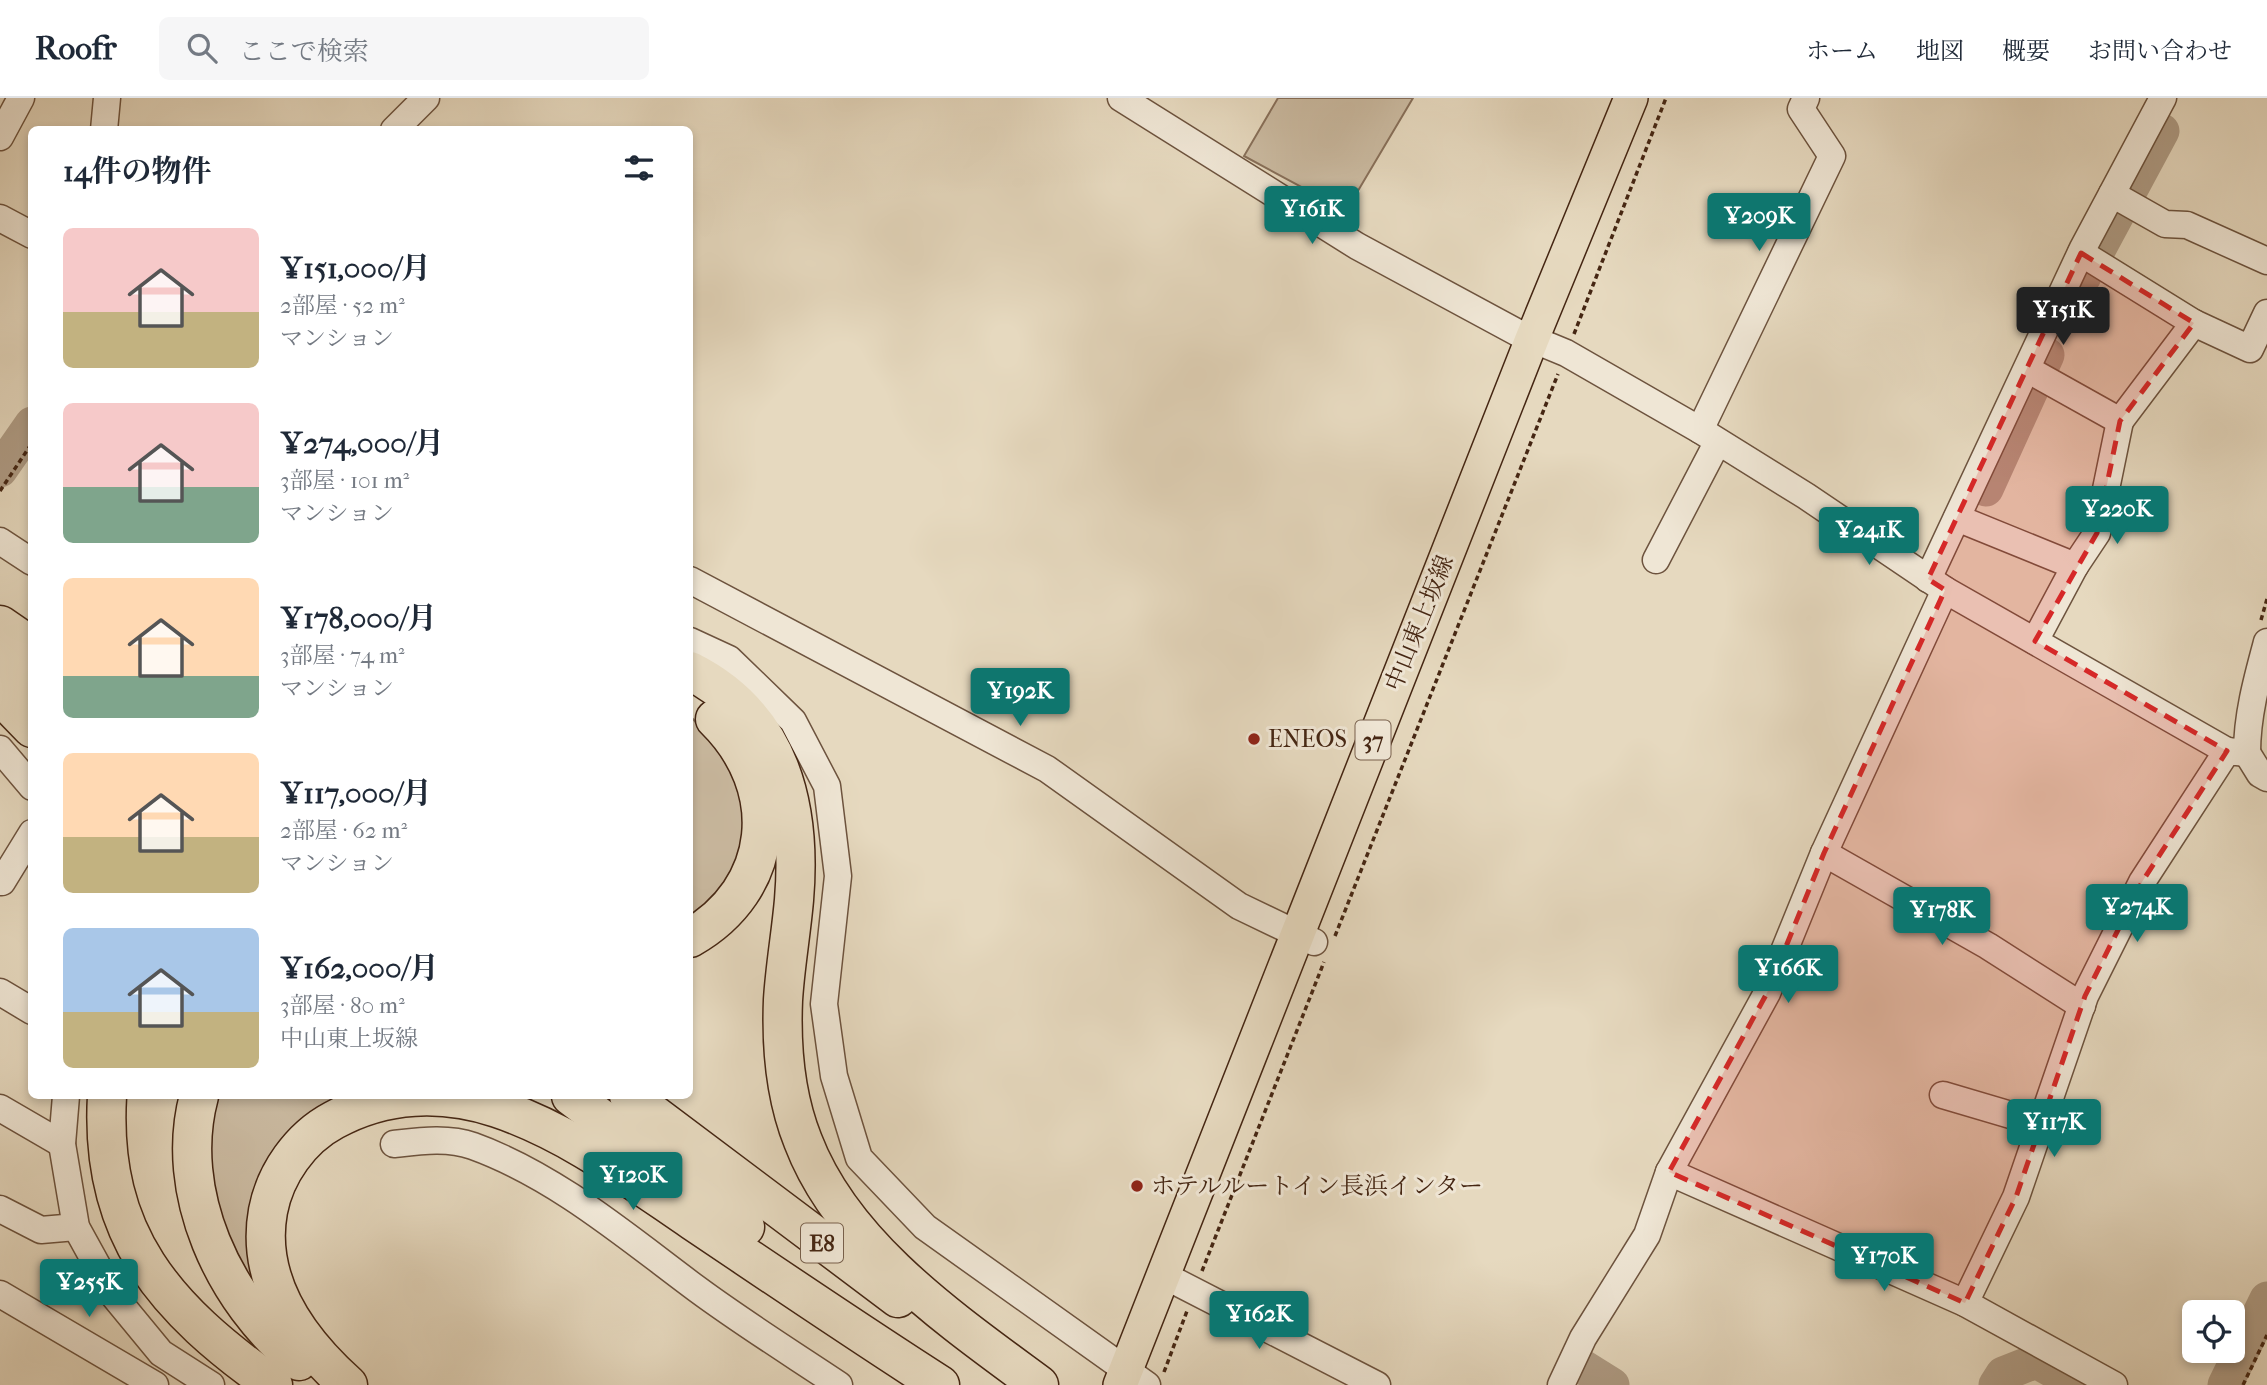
<!DOCTYPE html>
<html lang="ja">
<meta charset="utf-8">
<style>
:root{--surface:#fff;--page:#f6f6f7;--text:#1f2937;--muted:#747a83;--line:#e0e1e3;--accent:#0f766e}
body{margin:0;font-family:"IM FELL French Canon","Noto Serif JP",serif;background:var(--page);color:var(--text);height:100vh;display:flex;flex-direction:column;font-size:26px;white-space:nowrap}
*{box-sizing:border-box;margin:0}
p{font-size:23px;color:var(--muted)}
.icon{flex:none;width:38px;height:38px;fill:none;stroke:currentColor;stroke-width:2;stroke-linecap:round;stroke-linejoin:round}
.map{position:relative;flex:1;overflow:hidden}
.details{position:absolute;left:28px;top:28px;width:665px;height:973px;display:flex;flex-direction:column;background:var(--surface);border-radius:10px;box-shadow:0 4px 10px #0003}
.details>*{flex:none}
.buttons{position:absolute;left:2182px;top:1202px;display:grid;gap:14px}
.buttons a{display:grid;place-items:center;width:63px;height:63px;border-radius:10px;background:var(--surface);box-shadow:0 4px 10px #0003;font-size:35px}
.price{position:absolute;translate:-50% -60px;padding:0 16px;border-radius:7px;background:var(--accent);color:#fff;font-size:23px;line-height:46px;filter:drop-shadow(0 2px 4px #0008)}
.price::after{content:'';position:absolute;left:50%;top:42px;width:21px;height:16px;margin-left:-10px;background:inherit;clip-path:polygon(0 0,100% 0,50% 100%)}
.price.on{background:#222;color:#fff}
ul{padding:0;list-style:none}
li{display:flex;align-items:center;gap:21px;height:175px;padding:0 35px}
li span{display:grid;place-items:center;flex:none;width:196px;height:140px;border-radius:10px;color:#555}
li>.icon{margin-inline-start:auto}
span .icon{width:84px;height:84px;fill:#fffc;stroke-width:1}
li b{font-size:30px}
h2{display:flex;justify-content:space-between;align-items:center;height:84px;padding:0 35px;font-size:30px}
header{display:flex;align-items:center;gap:42px;box-sizing:border-box;height:98px;padding:0 35px;background:var(--surface);border-bottom:2px solid var(--line)}
header strong{font-size:33px}
nav{display:flex;gap:38px;margin-inline-start:auto;font-size:24px}
.search{width:490px;height:63px;background:var(--page);display:flex;align-items:center;gap:18px;box-sizing:border-box;padding:0 24px;border-radius:10px;color:var(--muted);font-size:26px}
.map>svg:first-child{display:block}
</style>
<header>
<strong>Roofr</strong>
<div class="search"><svg class="icon" aria-label="search" viewBox="0 0 24 24"><circle cx="10" cy="10" r="6"/><path d="M15 15l6 6"/></svg>ここで検索</div>
<nav><a>ホーム</a><a>地図</a><a>概要</a><a>お問い合わせ</a></nav>
</header>
<div class="map">
<svg width="2267" height="1287" viewBox="0 0 2267 1287">
<rect width="100%" height="100%" fill="#e6d9bf"/>
<filter id="stains"><feTurbulence type="fractalNoise" baseFrequency=".00286" numOctaves="4"/><feColorMatrix values="0 0 0 0 .2 0 0 0 0 .09 0 0 0 0 .02 0 0 0 .5 -.17"/></filter>
<radialGradient id="worn" r=".72"><stop offset=".6" stop-color="#630" stop-opacity="0"/><stop offset="1" stop-color="#630" stop-opacity=".3"/></radialGradient>
<g fill="#cbbba2" stroke="#88705a" stroke-width="2">
<polygon points="1278,0 1413,0 1346,113 1244,58"/>
<polygon points="690,618 731,661 748,699 736,777 690,821"/>
<polygon points="211,998 346,998 297,1026 269,1205 221,1145 205,1035"/>
</g>
<g fill="none" stroke-linecap="round" stroke-linejoin="round">
<g stroke="#af9c85" stroke-width="35">
<polyline points="2076,193 2162,33"/>
<polyline points="0,372 32,326"/>
<polyline points="1986,391 2047,257"/>
<polyline points="1580,1267 1612,1287"/>
<polyline points="1996,1287 2003,1276 2036,1263 2079,1287"/>
<polyline points="2225,1287 2267,1201"/>
</g>
<g stroke="#6d533e" stroke-width="29">
<g id="minor">
<polyline points="1121,0 1357,148 1520,236 1566,255 1700,332 1806,398 1945,492 2227,653"/>
<polyline points="104,32 107,0"/>
<polyline points="394,32 426,0"/>
<polyline points="0,39 21,0"/>
<polyline points="2112,96 2165,126 2187,127 2267,163"/>
<polyline points="0,120 32,137"/>
<polyline points="2194,225 2250,251 2267,215"/>
<polyline points="2027,271 2120,323 2194,225 2081,155"/>
<polyline points="1700,332 1832,58 1801,11 1806,0"/>
<polyline points="1957,420 2075,468"/>
<polyline points="0,443 32,464"/>
<polyline points="1656,462 1717,345"/>
<polyline points="1928,481 2083,150 2163,0"/>
<polyline points="690,482 1047,671 1239,808 1314,844"/>
<polyline points="690,543 729,561 793,623 827,688 838,778 824,906 834,978 859,1060 925,1129 1147,1287"/>
<polyline points="2035,543 2075,468 2097,435 2120,323"/>
<polyline points="0,651 32,689"/>
<path d="M 2247,655 C 2247,617 2257,581 2267,544"/>
<polyline points="2247,655 2260,676 2267,680"/>
<polyline points="1824,755 1988,848 2082,908"/>
<polyline points="2,784 32,735"/>
<polyline points="0,894 32,913"/>
<polyline points="1943,997 2041,1026 2016,1099 1965,1205"/>
<polyline points="66,998 62,1046 76,1129 114,1198 161,1255 211,1287"/>
<polyline points="0,1010 62,1046"/>
<polyline points="2041,1026 2085,898 2142,784 2227,653 2247,655"/>
<path d="M 394,1046 C 420,1043 448,1039 473,1048 C 556,1078 627,1139 697,1191 C 743,1225 791,1255 839,1287"/>
<polyline points="1669,1074 1965,1205 2114,1287"/>
<polyline points="0,1111 41,1132 76,1129"/>
<polyline points="1163,1177 1377,1287"/>
<polyline points="0,1196 155,1287"/>
<polyline points="1561,1287 1583,1240 1647,1137 1669,1074 1767,895 1824,755 1945,492"/>
</g>
</g>
<g stroke="#452613" stroke-width="36">
<polyline id="major" points="1120,1287 1532,241 1631,0"/>
</g>
<g stroke="#452613" stroke-width="41">
<g id="highway">
<polyline points="0,527 32,549"/>
<polyline points="0,567 32,590"/>
<path d="M 690,573 C 781,619 802,708 794,802 C 791,836 785,869 783,902 C 781,950 785,998 803,1043 C 843,1148 951,1222 1039,1287"/>
<polyline points="0,597 32,630"/>
<path d="M 690,840 C 776,791 785,690 715,621"/>
<path d="M 107,998 C 99,1138 166,1211 273,1287"/>
<path d="M 199,998 C 173,1094 224,1203 299,1263"/>
<polyline points="571,998 745,1129"/>
<polyline points="629,998 898,1200"/>
<path d="M 348,1287 C 299,1243 255,1184 268,1113 C 275,1076 300,1040 334,1022 C 385,994 442,992 497,1010 C 569,1034 631,1081 693,1123 C 775,1178 857,1234 940,1287"/>
</g>
</g>
<g stroke="#452613" stroke-width="3.5" stroke-dasharray="5 3.5" stroke-linecap="butt">
<polyline points="1574,236 1666,0"/>
<polyline points="0,393 32,345"/>
<polyline points="2261,522 2267,501"/>
<polyline points="1335,838 1558,276"/>
<polyline points="1202,1173 1324,864"/>
<polyline points="1164,1274 1187,1213"/>
<polyline points="2243,1287 2267,1237"/>
</g>
<use href="#minor" stroke="#efe6d5" stroke-width="26"/>
<use href="#major" stroke="#e6d9bf" stroke-width="33"/>
<use href="#highway" stroke="#e6d9bf" stroke-width="38"/>
</g>
<path fill="#d62828" fill-opacity="0.2" stroke="#d62828" stroke-width="5" stroke-dasharray="14 9" stroke-linejoin="round" d="M 2081,155 L 2194,225 L 2120,323 L 2097,435 L 2035,543 L 2227,653 L 2142,784 L 2085,898 L 2016,1099 L 1965,1205 L 1669,1074 L 1767,895 L 1824,755 L 1945,492 L 1928,481 Z"/>
<g fill="#8f2418" stroke="#efe6d5" stroke-width="2.5">
<circle cx="1254" cy="641" r="7"/>
<circle cx="1137" cy="1088" r="7"/>
</g>
<g text-anchor="middle" dominant-baseline="central" stroke-width="6" stroke-linejoin="round" paint-order="stroke">
<g fill="#efe6d5" stroke="#78604d" stroke-width="2">
<rect x="1355.5" y="622.5" width="35" height="39" rx="5"/>
<rect x="801" y="1125.5" width="42" height="39" rx="5"/>
</g>
<g font-size="23" font-weight="bold" fill="#452613">
<text x="1373" y="642">37</text>
<text x="822" y="1145">E8</text>
</g>
<g font-size="24" fill="#452613" stroke="#efe6d5">
<text transform="translate(1419 525) rotate(-68)">中山東上坂線</text>
</g>
<g font-size="24" fill="#452613" stroke="#efe6d5" text-anchor="start">
<text x="1268" y="641">ENEOS</text>
<text x="1151" y="1088">ホテルルートイン長浜インター</text>
</g>
</g>
<rect width="100%" height="100%" filter="url(#stains)"/>
<rect width="100%" height="100%" fill="url(#worn)"/>
</svg>
<div class="buttons">
<a><svg class="icon" aria-label="locate" viewBox="0 0 24 24"><circle cx="12" cy="12" r="6"/><path d="M12 2v4M12 18v4M2 12h4M18 12h4"/></svg></a>
</div>
<b class="price" style="left:1312px;top:148px">¥161K</b>
<b class="price" style="left:1759px;top:155px">¥209K</b>
<b class="price on" style="left:2063px;top:249px">¥151K</b>
<b class="price" style="left:2117px;top:448px">¥220K</b>
<b class="price" style="left:1869px;top:469px">¥241K</b>
<b class="price" style="left:1020px;top:630px">¥192K</b>
<b class="price" style="left:2137px;top:846px">¥274K</b>
<b class="price" style="left:1942px;top:849px">¥178K</b>
<b class="price" style="left:1788px;top:907px">¥166K</b>
<b class="price" style="left:2054px;top:1061px">¥117K</b>
<b class="price" style="left:633px;top:1114px">¥120K</b>
<b class="price" style="left:1884px;top:1195px">¥170K</b>
<b class="price" style="left:89px;top:1221px">¥255K</b>
<b class="price" style="left:1259px;top:1253px">¥162K</b>
<section class="details">
<h2>14件の物件<svg class="icon" aria-label="filters" viewBox="0 0 24 24"><path d="M4 7h16M4 17h16"/><circle cx="9" cy="7" r="2"/><circle cx="15" cy="17" r="2"/></svg></h2>
<ul>
<li><span style="background:linear-gradient(#f6c9c9 60%,#c2b280 0)"><svg class="icon" aria-label="home" viewBox="0 0 24 24"><path d="M3 11l9-7 9 7M6 9v11h12V9"/></svg></span><div><b>¥151,000/月</b><p>2部屋 · 52 m²</p><p>マンション</p></div></li>
<li><span style="background:linear-gradient(#f6c9c9 60%,#7fa58c 0)"><svg class="icon" aria-label="home" viewBox="0 0 24 24"><path d="M3 11l9-7 9 7M6 9v11h12V9"/></svg></span><div><b>¥274,000/月</b><p>3部屋 · 101 m²</p><p>マンション</p></div></li>
<li><span style="background:linear-gradient(#ffd9b3 70%,#7fa58c 0)"><svg class="icon" aria-label="home" viewBox="0 0 24 24"><path d="M3 11l9-7 9 7M6 9v11h12V9"/></svg></span><div><b>¥178,000/月</b><p>3部屋 · 74 m²</p><p>マンション</p></div></li>
<li><span style="background:linear-gradient(#ffd9b3 60%,#c2b280 0)"><svg class="icon" aria-label="home" viewBox="0 0 24 24"><path d="M3 11l9-7 9 7M6 9v11h12V9"/></svg></span><div><b>¥117,000/月</b><p>2部屋 · 62 m²</p><p>マンション</p></div></li>
<li><span style="background:linear-gradient(#a9c7e8 60%,#c2b280 0)"><svg class="icon" aria-label="home" viewBox="0 0 24 24"><path d="M3 11l9-7 9 7M6 9v11h12V9"/></svg></span><div><b>¥162,000/月</b><p>3部屋 · 80 m²</p><p>中山東上坂線</p></div></li>
</ul>
</section>
</div>
